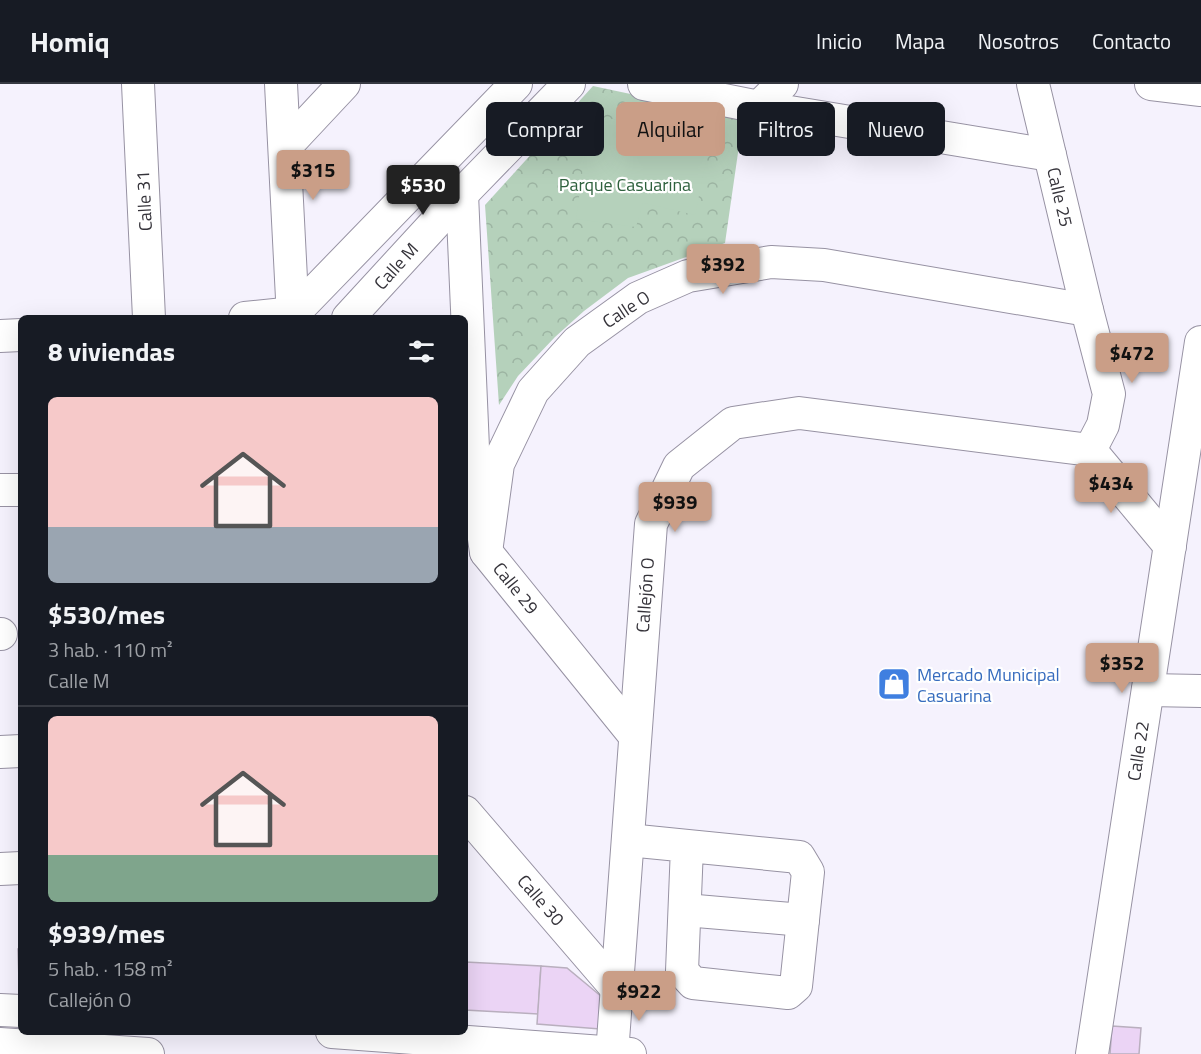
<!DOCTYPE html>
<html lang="es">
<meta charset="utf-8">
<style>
:root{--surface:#171b24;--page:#20242c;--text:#f1f3f6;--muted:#9ea1a6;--line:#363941;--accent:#ca9e87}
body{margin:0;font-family:"Titillium Web",sans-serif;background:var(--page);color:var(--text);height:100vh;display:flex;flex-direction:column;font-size:22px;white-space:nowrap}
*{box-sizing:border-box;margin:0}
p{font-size:20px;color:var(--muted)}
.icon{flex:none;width:33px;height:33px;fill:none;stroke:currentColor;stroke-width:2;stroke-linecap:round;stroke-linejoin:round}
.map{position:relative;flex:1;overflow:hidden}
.sheet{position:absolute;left:18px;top:231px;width:450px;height:720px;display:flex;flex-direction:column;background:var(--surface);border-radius:9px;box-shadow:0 6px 24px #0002}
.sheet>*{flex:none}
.hud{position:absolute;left:486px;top:18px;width:570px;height:54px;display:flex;gap:12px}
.price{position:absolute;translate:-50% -51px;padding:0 14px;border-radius:6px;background:var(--accent);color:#111;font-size:20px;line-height:39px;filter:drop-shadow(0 2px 3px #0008)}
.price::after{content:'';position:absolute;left:50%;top:36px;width:18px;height:14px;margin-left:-9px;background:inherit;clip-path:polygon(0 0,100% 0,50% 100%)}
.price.on{background:#222;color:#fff}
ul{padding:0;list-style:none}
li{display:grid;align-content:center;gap:12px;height:318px;padding:0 30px}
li+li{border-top:2px solid var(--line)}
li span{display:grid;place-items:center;height:186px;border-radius:9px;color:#555}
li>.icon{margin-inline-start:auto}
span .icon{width:108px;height:108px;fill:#fffc;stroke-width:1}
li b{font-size:26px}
h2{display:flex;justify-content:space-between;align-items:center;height:72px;padding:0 30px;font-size:26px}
.chip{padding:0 21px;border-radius:9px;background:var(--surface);box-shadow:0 6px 24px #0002;font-size:21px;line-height:54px}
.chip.on{background:var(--accent);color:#111}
header{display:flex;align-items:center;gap:36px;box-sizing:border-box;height:84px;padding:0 30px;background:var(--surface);border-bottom:2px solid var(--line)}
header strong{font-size:28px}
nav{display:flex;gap:33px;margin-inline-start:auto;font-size:21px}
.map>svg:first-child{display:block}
</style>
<header>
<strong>Homiq</strong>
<nav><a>Inicio</a><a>Mapa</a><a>Nosotros</a><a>Contacto</a></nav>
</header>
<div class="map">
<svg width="1201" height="970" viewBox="0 0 1201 970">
<defs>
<pattern id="park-crowns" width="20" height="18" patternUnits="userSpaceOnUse" patternTransform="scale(1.5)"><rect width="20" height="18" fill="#b5d1bb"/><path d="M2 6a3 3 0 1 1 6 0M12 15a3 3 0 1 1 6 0" fill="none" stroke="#9cb4a2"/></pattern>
</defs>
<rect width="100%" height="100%" fill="#f5f2fd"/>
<polygon fill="url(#park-crowns)" points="593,2 743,34 725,159 628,194 584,227 555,253 518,292 499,321 485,121"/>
<polygon fill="#b5d1bb" points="590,32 712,48 695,131 643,119 636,143 576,135"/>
<g fill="#ebd4f5" stroke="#b9afbe" stroke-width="1.5">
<polygon points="18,865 21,865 21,897 19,897"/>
<polygon points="465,878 541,882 538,930 465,926"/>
<polygon points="541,882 567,884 602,913 600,945 537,940"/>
<polygon points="1112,942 1141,944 1139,970 1110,970"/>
</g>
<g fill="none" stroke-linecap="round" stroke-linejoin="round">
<g stroke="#9792a3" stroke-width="34">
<g id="minor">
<polyline points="138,0 149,234"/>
<polyline points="281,0 293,234"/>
<polyline points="644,0 759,23 1050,71"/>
<polyline points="1033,0 1087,226 1109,310 1103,341 1090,366"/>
<polyline points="1151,0 1201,6"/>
<polyline points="759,23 782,0"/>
<polyline points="286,62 344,0"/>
<polyline points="462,110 474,387 486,468 635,652"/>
<polyline points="245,234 294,229 516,0"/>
<polyline points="348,234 462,110 569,0"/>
<polyline points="0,252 21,251"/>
<polyline points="1090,366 1170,462"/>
<polyline points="0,406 21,406"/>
<polyline points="486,468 498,380 533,307 577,258 638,214 688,192 771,178 824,181 1087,226"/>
<polyline points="0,550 1,550"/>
<polyline points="1148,606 1201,607"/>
<polyline points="0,668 21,667"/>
<polyline points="465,728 617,905"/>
<polyline points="628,756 799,773 808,788 796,902 788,909 693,899 682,887 687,763"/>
<polyline points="0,785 21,784"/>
<polyline points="685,826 803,836"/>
<polyline points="0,926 21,927"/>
<polyline points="332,948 630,970"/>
<polyline points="0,960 148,970"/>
<polyline points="612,970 651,440 679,382 733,339 799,329 1090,366"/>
<polyline points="1092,970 1201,258"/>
</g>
</g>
<use href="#minor" stroke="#fff" stroke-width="32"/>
</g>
<defs>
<g id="shop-square" transform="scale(1.725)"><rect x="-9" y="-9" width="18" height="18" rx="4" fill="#3f7fe0" stroke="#fff"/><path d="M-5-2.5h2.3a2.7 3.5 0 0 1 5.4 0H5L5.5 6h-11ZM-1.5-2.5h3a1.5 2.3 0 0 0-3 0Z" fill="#fff"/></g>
</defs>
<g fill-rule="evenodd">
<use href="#shop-square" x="894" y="600"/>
</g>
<g text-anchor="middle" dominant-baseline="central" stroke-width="4.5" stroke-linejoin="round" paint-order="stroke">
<g font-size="18" fill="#2e613d" stroke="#fff">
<text x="625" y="100">Parque Casuarina</text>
</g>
<g font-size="18" fill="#35333a" stroke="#fff">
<text transform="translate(1060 113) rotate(77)">Calle 25</text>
<text transform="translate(144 117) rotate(-93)">Calle 31</text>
<text transform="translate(396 182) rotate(-48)">Calle M</text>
<text transform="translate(626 225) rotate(-33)">Calle O</text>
<text transform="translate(516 504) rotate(51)">Calle 29</text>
<text transform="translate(645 511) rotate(-86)">Callejón O</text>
<text transform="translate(1138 667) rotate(-81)">Calle 22</text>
<text transform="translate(541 816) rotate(49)">Calle 30</text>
</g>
<g font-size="18" fill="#366cbe" stroke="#fff" text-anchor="start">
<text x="917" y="590">Mercado Municipal<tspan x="917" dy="21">Casuarina</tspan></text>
</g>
</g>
</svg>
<b class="price" style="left:313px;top:117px">$315</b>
<b class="price on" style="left:423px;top:132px">$530</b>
<b class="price" style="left:723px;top:211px">$392</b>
<b class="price" style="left:1132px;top:300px">$472</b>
<b class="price" style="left:1111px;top:430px">$434</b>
<b class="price" style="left:675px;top:449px">$939</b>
<b class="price" style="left:1122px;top:610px">$352</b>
<b class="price" style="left:639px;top:938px">$922</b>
<div class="hud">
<a class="chip">Comprar</a>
<a class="chip on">Alquilar</a>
<a class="chip">Filtros</a>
<a class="chip">Nuevo</a>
</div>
<section class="sheet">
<h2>8 viviendas<svg class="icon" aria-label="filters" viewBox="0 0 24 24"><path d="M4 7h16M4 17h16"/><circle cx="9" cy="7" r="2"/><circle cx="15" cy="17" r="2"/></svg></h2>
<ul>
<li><span style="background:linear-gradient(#f6c9c9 70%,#9aa5b1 0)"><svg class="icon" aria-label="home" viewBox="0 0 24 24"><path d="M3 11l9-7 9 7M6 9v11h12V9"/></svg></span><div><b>$530/mes</b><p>3 hab. · 110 m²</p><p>Calle M</p></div></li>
<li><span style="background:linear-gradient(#f6c9c9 75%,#7fa58c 0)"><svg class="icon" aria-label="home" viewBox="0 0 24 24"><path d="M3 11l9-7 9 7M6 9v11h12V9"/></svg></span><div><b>$939/mes</b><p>5 hab. · 158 m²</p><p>Callejón O</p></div></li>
</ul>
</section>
</div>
